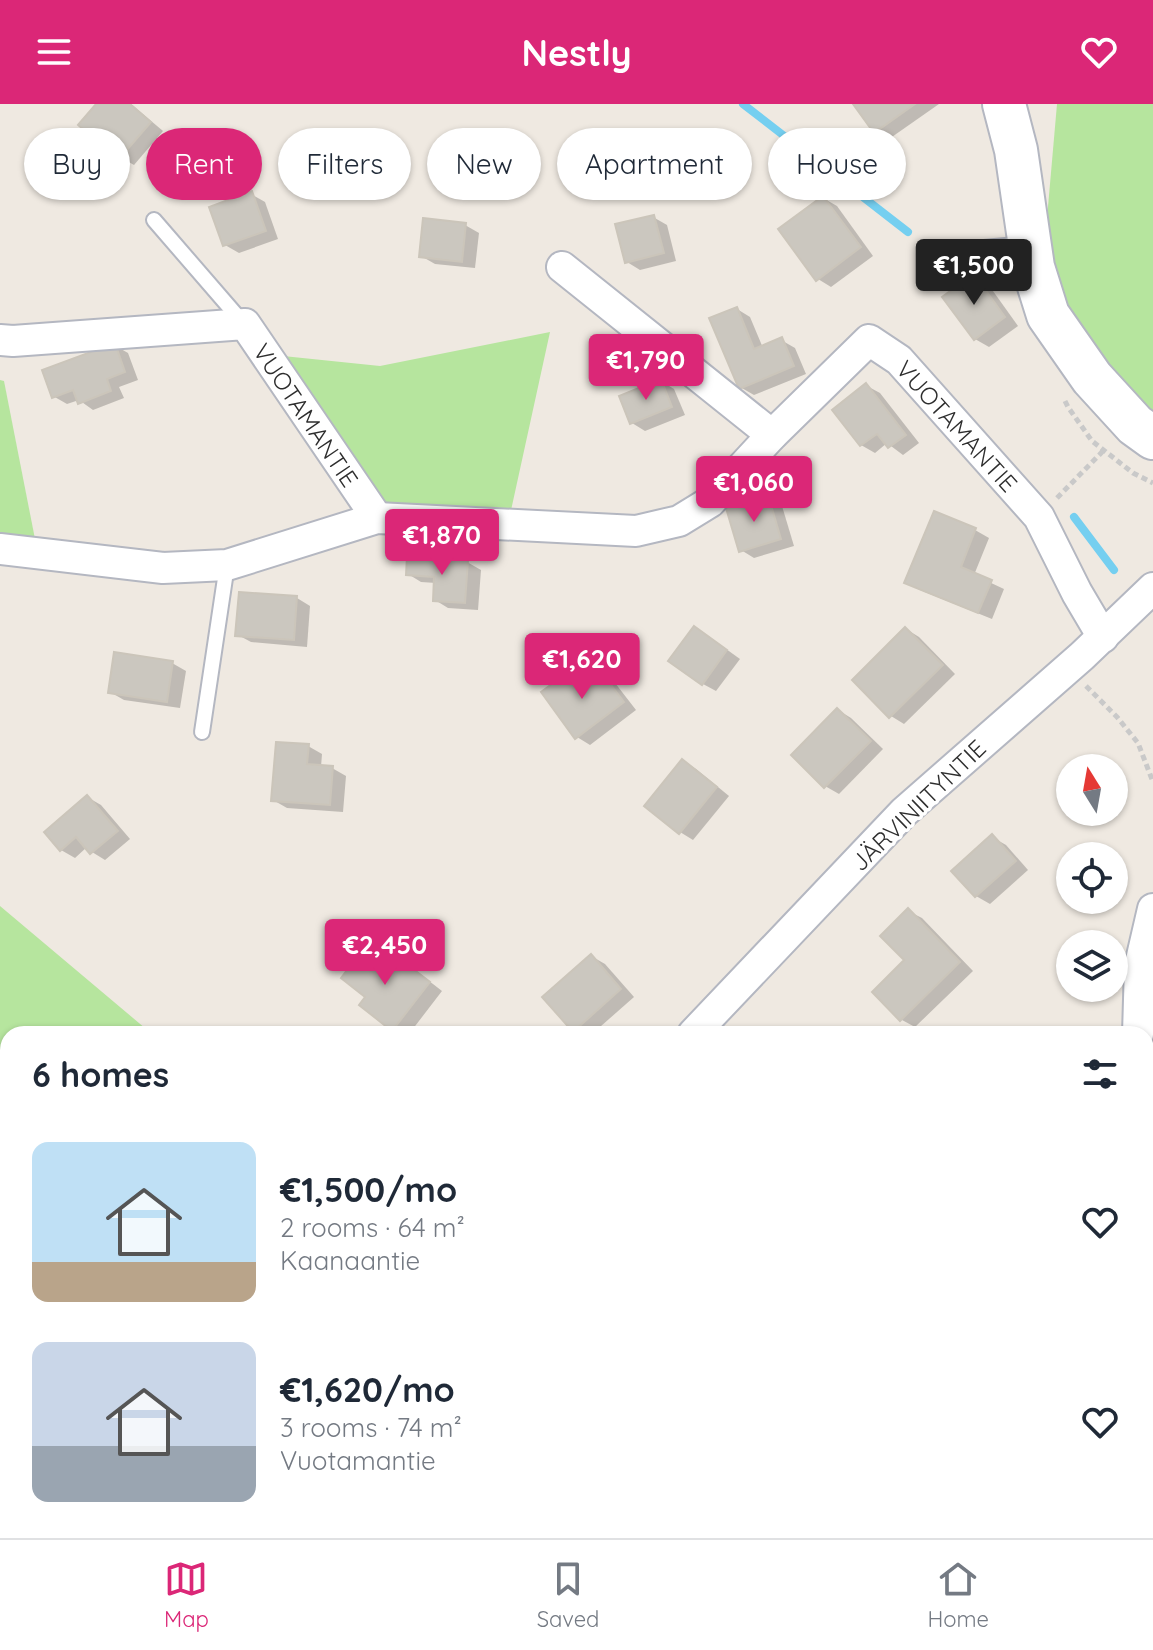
<!DOCTYPE html>
<meta charset="utf-8">
<style>
:root{--surface:#fff;--page:#f6f6f7;--text:#1f2937;--muted:#747a83;--line:#e0e1e3;--accent:#db2777}
body{margin:0;font-family:Quicksand,sans-serif;background:var(--page);color:var(--text);height:100vh;display:flex;flex-direction:column;font-size:30px;white-space:nowrap}
*{box-sizing:border-box;margin:0}
p{font-size:26px;color:var(--muted)}
.icon{flex:none;width:44px;height:44px;fill:none;stroke:currentColor;stroke-width:2;stroke-linecap:round;stroke-linejoin:round}
.map{position:relative;flex:1;overflow:hidden}
.drawer{position:absolute;left:0px;top:922px;width:1154px;height:512px;display:flex;flex-direction:column;background:var(--surface);border-radius:24px 24px 0 0;box-shadow:0 2px 6px #0004}
.drawer>*{flex:none}
.guide{position:absolute;left:24px;top:24px;width:1106px;height:72px;display:flex;gap:16px}
.needle{width:52px;rotate:349deg}
.fabs{position:absolute;left:1056px;top:650px;display:grid;gap:16px}
.fabs a{display:grid;place-items:center;width:72px;height:72px;border-radius:50%;background:var(--surface);box-shadow:0 2px 6px #0004;font-size:40px}
.price{position:absolute;translate:-50% -68px;padding:0 18px;border-radius:8px;background:var(--accent);color:#fff;font-size:26px;line-height:52px;filter:drop-shadow(0 2px 4px #0008)}
.price::after{content:'';position:absolute;left:50%;top:48px;width:24px;height:18px;margin-left:-12px;background:inherit;clip-path:polygon(0 0,100% 0,50% 100%)}
.price.active{background:#222;color:#fff}
ul{padding:0;list-style:none}
li{display:flex;align-items:center;gap:24px;height:200px;padding:0 32px}
li span{display:grid;place-items:center;flex:none;width:224px;height:160px;border-radius:16px;color:#555}
li>.icon{margin-inline-start:auto}
span .icon{width:96px;height:96px;fill:#fffc;stroke-width:1}
li b{font-size:34px}
h2{display:flex;justify-content:space-between;align-items:center;height:96px;padding:0 32px;font-size:34px}
.tag{padding:0 28px;border-radius:36px;background:var(--surface);box-shadow:0 2px 6px #0004;font-size:28px;line-height:72px}
.tag.active{background:var(--accent);color:#fff}
header{display:flex;justify-content:space-between;align-items:center;height:104px;padding:0 32px;background:var(--accent);color:#fff;font-size:36px;font-weight:700}
.dock{display:flex;justify-content:space-around;align-items:center;height:112px;border-top:2px solid var(--line);background:var(--surface);font-size:22px;color:var(--muted)}
.dock a{display:grid;justify-items:center;gap:4px}
.dock .active{color:var(--accent)}
.map>svg:first-child{display:block}
</style>
<header><svg class="icon" aria-label="menu" viewBox="0 0 24 24"><path d="M4 6h16M4 12h16M4 18h16"/></svg>Nestly<svg class="icon" aria-label="heart" viewBox="0 0 24 24"><path d="M12 20l-8-8c-3-5 5-10 8-4 3-6 11-1 8 4z"/></svg></header>
<div class="map">
<svg width="1153" height="1434" viewBox="0 0 1153 1434">
<rect width="100%" height="100%" fill="#efe9e1"/>
<g fill="#b6e59e">
<polygon points="1057,0 1153,0 1153,312 1082,232 1058,183 1045,137"/>
<polygon points="550,228 510,411 388,411 254,249 380,262"/>
<polygon points="0,276 4,277 35,435 0,436"/>
<polygon points="0,802 152,930 8,930 8,1306 0,1308"/>
<polygon points="433,1426 629,1426 630,1434 430,1434"/>
</g>
<g fill="#0003">
<polygon points="98,0 131,0 163,27 134,61 120,53"/>
<polygon points="856,0 939,0 889,35 876,28"/>
<polygon points="251,90 265,98 278,135 239,149 225,141"/>
<polygon points="823,94 837,102 873,152 831,183 818,175"/>
<polygon points="653,113 667,121 676,157 640,166 627,158"/>
<polygon points="465,121 479,129 475,164 435,160 421,152"/>
<polygon points="974,173 988,180 1018,222 989,243 975,235"/>
<polygon points="737,205 750,213 763,244 781,236 795,244 806,270 754,291 740,283"/>
<polygon points="114,241 128,249 138,276 119,283 124,294 93,306 79,296 67,300 53,292"/>
<polygon points="661,277 674,285 685,311 645,327 632,319"/>
<polygon points="867,282 880,289 919,339 903,351 887,339 875,349 861,341"/>
<polygon points="768,394 782,402 794,442 754,454 741,446"/>
<polygon points="935,410 975,426 989,434 974,471 1004,485 992,515 920,486 907,478"/>
<polygon points="467,458 481,466 478,506 448,504 435,496 436,479 421,478 408,470"/>
<polygon points="297,494 310,502 307,543 251,538 238,531"/>
<polygon points="906,525 919,533 955,570 904,620 891,612"/>
<polygon points="708,532 740,555 716,587 703,580"/>
<polygon points="172,559 186,567 180,604 124,596 110,588"/>
<polygon points="599,567 612,575 636,606 590,641 577,633 567,571 582,580"/>
<polygon points="838,606 851,614 883,645 839,690 825,682"/>
<polygon points="308,642 322,650 321,663 332,664 346,672 343,708 287,704 273,696"/>
<polygon points="683,657 696,665 729,692 693,736 680,728"/>
<polygon points="87,693 101,701 130,735 105,756 92,748 87,743 75,754 61,746"/>
<polygon points="992,733 1006,741 1028,766 990,800 976,792"/>
<polygon points="908,807 922,814 973,867 915,923 902,916 875,888 907,856"/>
<polygon points="364,848 385,862 393,851 406,859 442,887 409,930 402,930 393,925 368,893"/>
<polygon points="591,852 605,860 634,893 592,930 581,930 574,926"/>
<polygon points="337,1426 406,1426 407,1427 400,1434 330,1434"/>
</g>
<g fill="none" stroke-linecap="round" stroke-linejoin="round">
<g stroke="#75cff0" stroke-width="8">
<polyline points="743,0 908,128"/>
<polyline points="1074,413 1114,466"/>
</g>
</g>
<g fill="#cbc7bf" stroke="#cbc5ba" stroke-width="2">
<polygon points="96,0 130,0 151,18 119,55 78,21"/>
<polygon points="853,0 915,0 874,29"/>
<polygon points="252,87 266,127 223,142 209,103"/>
<polygon points="823,92 861,143 816,177 778,125"/>
<polygon points="654,111 664,149 625,159 615,120"/>
<polygon points="423,114 466,119 462,158 419,153"/>
<polygon points="974,170 1005,213 974,236 942,193"/>
<polygon points="737,203 754,245 782,233 794,262 739,285 709,214"/>
<polygon points="115,239 125,268 107,275 111,287 78,300 73,286 52,294 42,266"/>
<polygon points="661,275 672,303 630,320 619,292"/>
<polygon points="866,279 906,331 888,344 877,330 860,342 832,306"/>
<polygon points="768,391 781,435 739,448 726,404"/>
<polygon points="934,407 976,424 961,463 992,476 978,509 904,479"/>
<polygon points="407,452 468,456 465,499 433,497 434,473 406,471"/>
<polygon points="239,488 297,492 294,536 235,532"/>
<polygon points="694,522 727,546 702,581 668,557"/>
<polygon points="905,523 943,561 889,614 852,576"/>
<polygon points="114,548 173,557 167,598 108,589"/>
<polygon points="599,565 624,598 575,635 541,588 567,569 577,581"/>
<polygon points="837,604 871,637 824,684 791,651"/>
<polygon points="276,638 309,640 307,660 333,662 330,701 271,697"/>
<polygon points="682,655 717,683 679,730 644,702"/>
<polygon points="87,691 118,727 90,750 76,733 60,747 44,728"/>
<polygon points="992,730 1016,757 975,793 951,767"/>
<polygon points="908,804 960,858 900,917 872,888 904,856 880,832"/>
<polygon points="363,845 383,861 392,849 430,878 392,927 359,901 365,893 341,874"/>
<polygon points="591,850 621,885 573,928 542,893"/>
<polygon points="8,1309 8,1352 4,1353 0,1334 0,1311"/>
<polygon points="334,1426 387,1426 380,1434 327,1434"/>
</g>
<g fill="none" stroke-linecap="round" stroke-linejoin="round">
<g stroke="#b4b7c1" stroke-width="18">
<g id="lane">
<polyline points="154,116 244,220"/>
<polyline points="984,144 1027,140"/>
<polyline points="202,628 227,461"/>
</g>
</g>
<g stroke="#b4b7c1" stroke-width="34">
<g id="street">
<polyline points="562,163 772,331"/>
<polyline points="0,236 13,237 245,220 377,414"/>
<polyline points="0,445 163,464 227,461 377,414 636,427 679,417 710,398 772,331 869,236 899,256 1039,413 1077,489 1103,533"/>
<polyline points="693,930 904,708 1082,552 1153,484"/>
<polyline points="1138,930 1140,861 1153,805"/>
<polyline points="273,1434 278,1426"/>
<polyline points="860,1434 862,1426"/>
</g>
</g>
<g stroke="#b4b7c1" stroke-width="46">
<polyline id="secondary" points="1004,0 1016,46 1033,163 1048,211 1092,274 1135,321 1153,334"/>
</g>
<g stroke="#c9c9c9" stroke-width="5" stroke-dasharray="6 4" stroke-linecap="butt">
<polyline points="1065,297 1068,303 1092,337 1133,369 1153,379"/>
<polyline points="1057,394 1104,346"/>
<polyline points="1086,582 1117,613 1138,639 1153,678"/>
<polyline points="0,1024 8,1035"/>
</g>
<use href="#lane" stroke="#fff" stroke-width="14"/>
<use href="#street" stroke="#fff" stroke-width="30"/>
<use href="#secondary" stroke="#fff" stroke-width="42"/>
</g>
<g text-anchor="middle" dominant-baseline="central" stroke-width="7" stroke-linejoin="round" paint-order="stroke">
<g font-size="24" fill="#2e2e2e" stroke="#fff">
<text transform="translate(306 311) rotate(56)">VUOTAMANTIE</text>
<text transform="translate(957 322) rotate(48)">VUOTAMANTIE</text>
<text transform="translate(918 701) rotate(-44)">JÄRVINIITYNTIE</text>
</g>
</g>
</svg>
<div class="fabs">
<a><svg class="needle" viewBox="-14 -14 28 28"><path d="M0-13l5 13h-10z" fill="#e53935"/><path d="M0 13l5-13h-10z" fill="#747a83"/></svg></a>
<a><svg class="icon" aria-label="locate" viewBox="0 0 24 24"><circle cx="12" cy="12" r="6"/><path d="M12 2v4M12 18v4M2 12h4M18 12h4"/></svg></a>
<a><svg class="icon" aria-label="layers" viewBox="0 0 24 24"><path d="M12 4l9 5-9 5-9-5zM3 14l9 5 9-5"/></svg></a>
</div>
<b class="price active" style="left:974px;top:203px">€1,500</b>
<b class="price" style="left:646px;top:298px">€1,790</b>
<b class="price" style="left:754px;top:420px">€1,060</b>
<b class="price" style="left:442px;top:473px">€1,870</b>
<b class="price" style="left:582px;top:597px">€1,620</b>
<b class="price" style="left:385px;top:883px">€2,450</b>
<div class="guide">
<a class="tag">Buy</a>
<a class="tag active">Rent</a>
<a class="tag">Filters</a>
<a class="tag">New</a>
<a class="tag">Apartment</a>
<a class="tag">House</a>
</div>
<section class="drawer">
<h2>6 homes<svg class="icon" aria-label="filters" viewBox="0 0 24 24"><path d="M4 7h16M4 17h16"/><circle cx="9" cy="7" r="2"/><circle cx="15" cy="17" r="2"/></svg></h2>
<ul>
<li><span style="background:linear-gradient(#bfe0f5 75%,#b9a48a 0)"><svg class="icon" aria-label="home" viewBox="0 0 24 24"><path d="M3 11l9-7 9 7M6 9v11h12V9"/></svg></span><div><b>€1,500/mo</b><p>2 rooms · 64 m²</p><p>Kaanaantie</p></div><svg class="icon" aria-label="heart" viewBox="0 0 24 24"><path d="M12 20l-8-8c-3-5 5-10 8-4 3-6 11-1 8 4z"/></svg></li>
<li><span style="background:linear-gradient(#c9d6e8 65%,#9aa5b1 0)"><svg class="icon" aria-label="home" viewBox="0 0 24 24"><path d="M3 11l9-7 9 7M6 9v11h12V9"/></svg></span><div><b>€1,620/mo</b><p>3 rooms · 74 m²</p><p>Vuotamantie</p></div><svg class="icon" aria-label="heart" viewBox="0 0 24 24"><path d="M12 20l-8-8c-3-5 5-10 8-4 3-6 11-1 8 4z"/></svg></li>
</ul>
</section>
</div>
<nav class="dock">
<a class="active"><svg class="icon" aria-label="map" viewBox="0 0 24 24"><path d="M3 6l6-2 6 2 6-2v14l-6 2-6-2-6 2zM9 4v14M15 6v14"/></svg>Map</a>
<a><svg class="icon" aria-label="saved" viewBox="0 0 24 24"><path d="M7 4h10v16l-5-4-5 4z"/></svg>Saved</a>
<a><svg class="icon" aria-label="home" viewBox="0 0 24 24"><path d="M3 11l9-7 9 7M6 9v11h12V9"/></svg>Home</a>
</nav>
